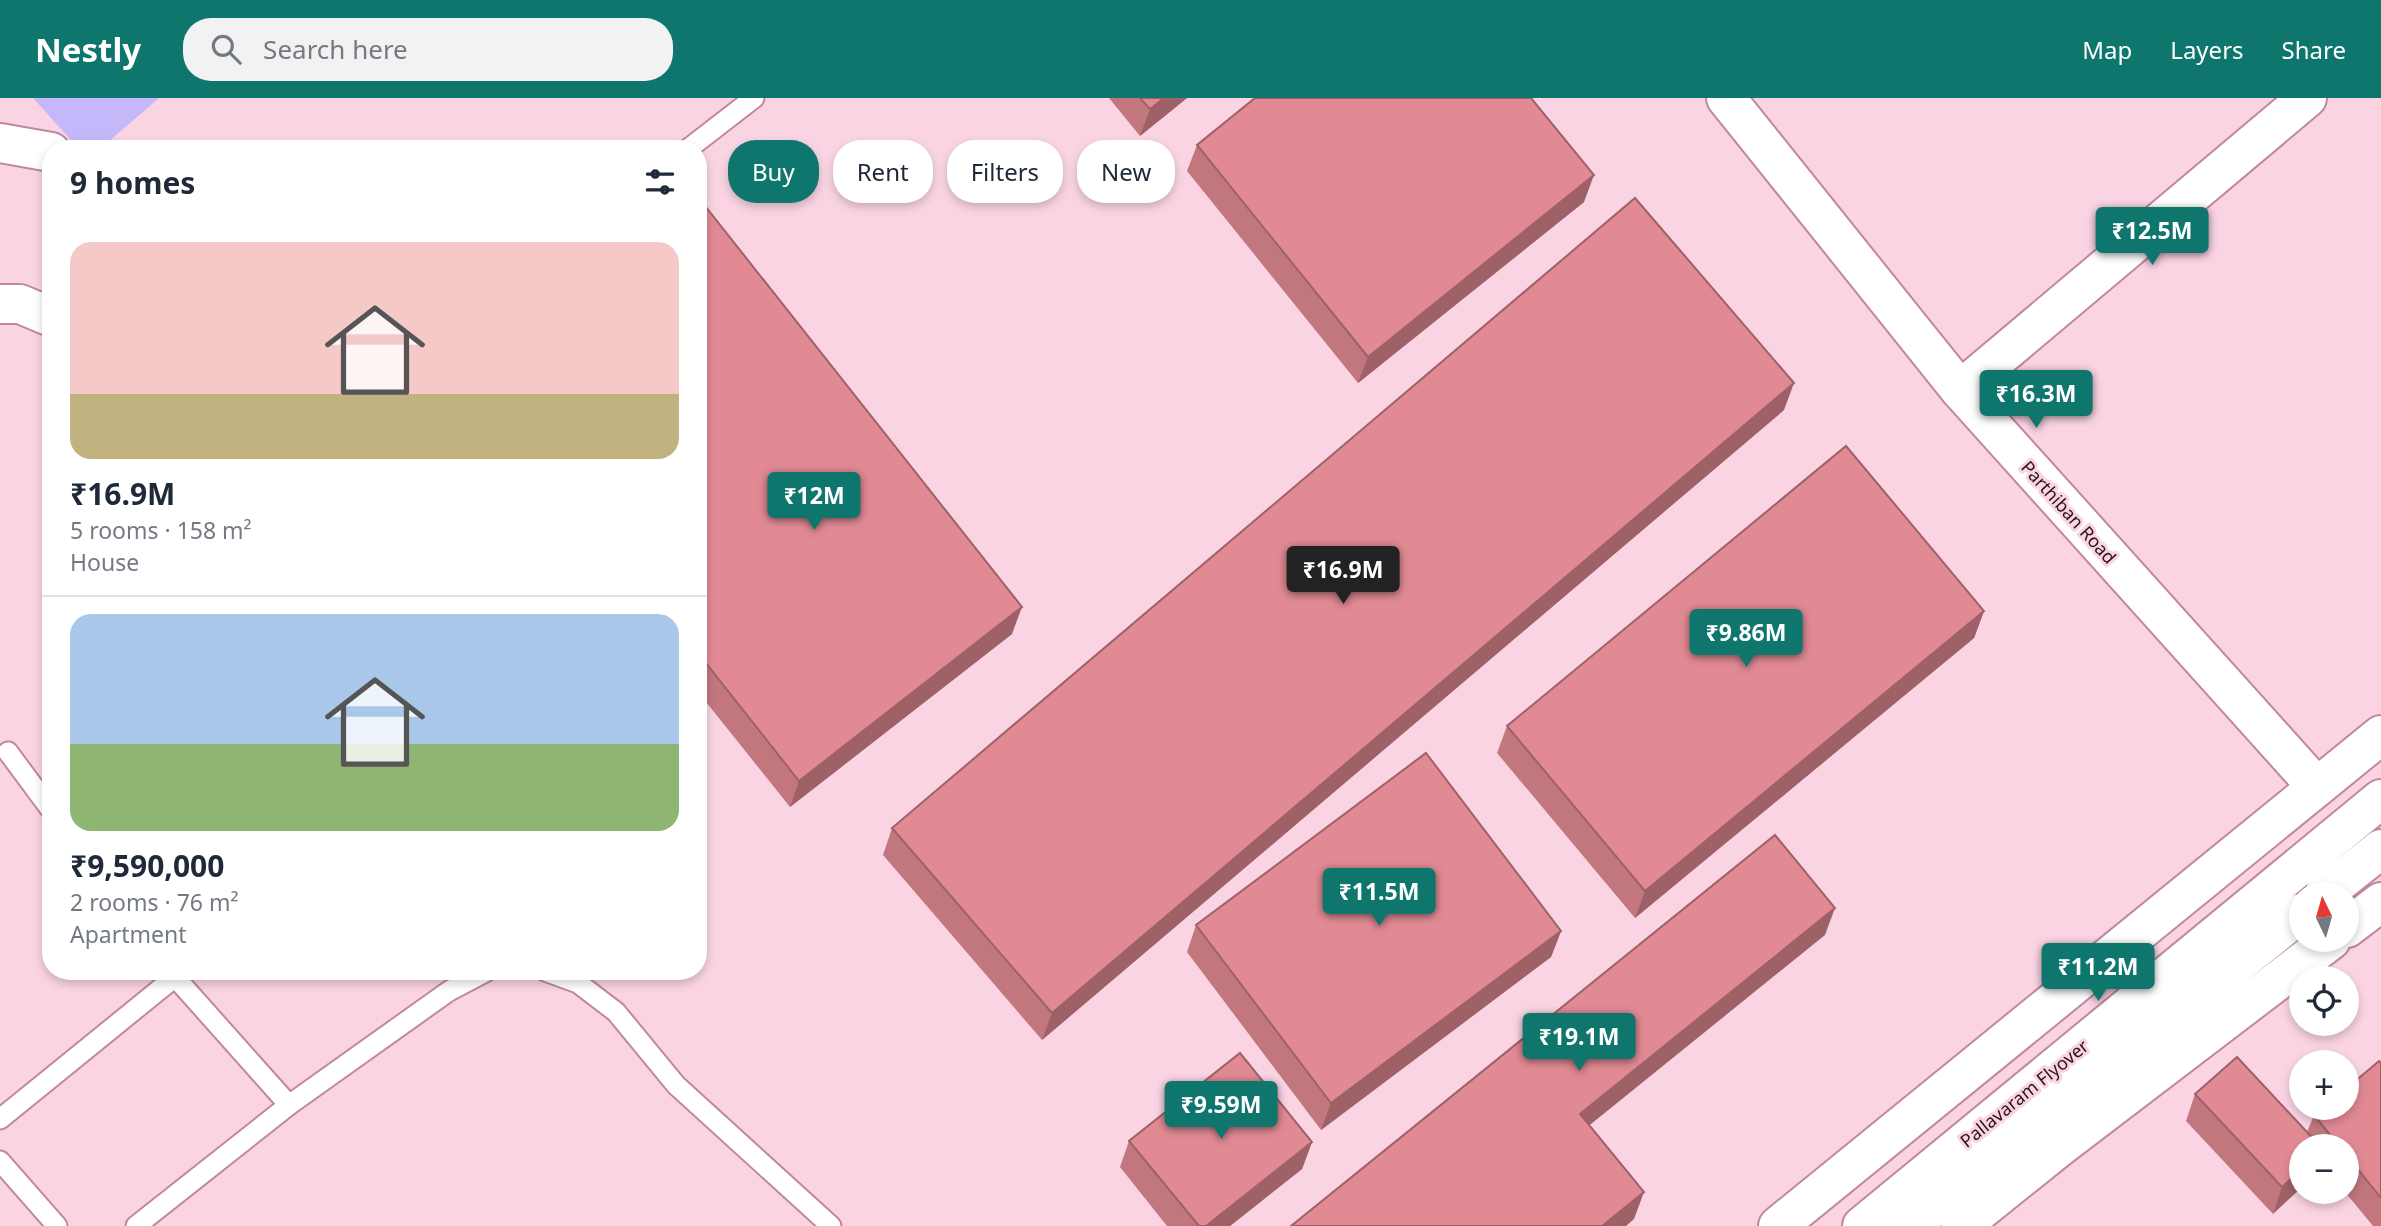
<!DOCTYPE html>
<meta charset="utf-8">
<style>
:root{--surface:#fff;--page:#f2f2f3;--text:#1f2937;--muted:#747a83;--line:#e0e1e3;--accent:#0f766e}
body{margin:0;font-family:"Noto Sans",sans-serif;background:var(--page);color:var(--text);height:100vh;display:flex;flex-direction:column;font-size:26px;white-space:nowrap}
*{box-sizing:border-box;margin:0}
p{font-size:23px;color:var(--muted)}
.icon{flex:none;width:38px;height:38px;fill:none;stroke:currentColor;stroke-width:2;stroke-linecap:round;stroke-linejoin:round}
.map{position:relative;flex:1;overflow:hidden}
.drawer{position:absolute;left:42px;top:42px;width:665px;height:840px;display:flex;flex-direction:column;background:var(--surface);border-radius:28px;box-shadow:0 4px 10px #0003}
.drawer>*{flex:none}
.guide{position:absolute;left:728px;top:42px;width:665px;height:63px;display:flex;gap:14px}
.needle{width:46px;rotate:355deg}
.tools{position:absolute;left:2289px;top:784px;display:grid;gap:14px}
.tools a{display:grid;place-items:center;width:70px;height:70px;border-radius:50%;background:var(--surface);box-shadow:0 4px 10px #0003;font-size:35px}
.price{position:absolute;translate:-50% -60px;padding:0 16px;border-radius:7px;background:var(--accent);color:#fff;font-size:23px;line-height:46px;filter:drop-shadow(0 2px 4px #0008)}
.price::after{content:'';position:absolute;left:50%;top:42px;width:21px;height:16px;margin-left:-10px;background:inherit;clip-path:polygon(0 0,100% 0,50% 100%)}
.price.current{background:#222;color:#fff}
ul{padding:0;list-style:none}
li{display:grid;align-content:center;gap:14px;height:371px;padding:0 28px}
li+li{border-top:2px solid var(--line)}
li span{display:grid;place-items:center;height:217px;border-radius:21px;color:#555}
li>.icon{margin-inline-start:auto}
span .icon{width:126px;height:126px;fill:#fffc;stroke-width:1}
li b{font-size:30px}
h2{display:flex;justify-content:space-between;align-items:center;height:84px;padding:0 28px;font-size:30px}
.tag{padding:0 24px;border-radius:28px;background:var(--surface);box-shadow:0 4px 10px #0003;font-size:24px;line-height:63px}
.tag.current{background:var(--accent);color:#fff}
header{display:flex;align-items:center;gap:42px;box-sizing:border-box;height:98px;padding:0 35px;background:var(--accent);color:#fff}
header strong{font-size:33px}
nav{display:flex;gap:38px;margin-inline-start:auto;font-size:24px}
.search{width:490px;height:63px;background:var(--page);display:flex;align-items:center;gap:18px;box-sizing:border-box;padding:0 24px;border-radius:28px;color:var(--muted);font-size:26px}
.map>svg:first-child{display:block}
</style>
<header>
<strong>Nestly</strong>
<div class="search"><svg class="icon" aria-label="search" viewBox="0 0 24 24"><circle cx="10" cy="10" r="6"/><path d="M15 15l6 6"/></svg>Search here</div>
<nav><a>Map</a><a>Layers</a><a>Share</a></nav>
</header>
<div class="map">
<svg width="2381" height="1128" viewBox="0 0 2381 1128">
<rect width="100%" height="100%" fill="#fad4e3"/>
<polygon fill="#c4b8fb" points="33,0 159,0 100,51 79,51"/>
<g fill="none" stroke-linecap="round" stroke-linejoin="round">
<g stroke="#c1879f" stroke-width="23">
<g id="lane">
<polyline points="688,51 754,0"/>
<polyline points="8,654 51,712"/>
<polyline points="545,873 578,885 616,914 676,987 831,1128"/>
<polyline points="0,1021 175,879 289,1007"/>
<polyline points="0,1063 57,1128"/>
<polyline points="136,1128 289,1007 449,893 487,873"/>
</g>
</g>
<g stroke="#c1879f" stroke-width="42">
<g id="street">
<polyline points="1726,0 1960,292 2317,689"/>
<polyline points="0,45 51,54"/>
<polyline points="0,206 20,206 51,219"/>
<polyline points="1960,292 2307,0"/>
</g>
</g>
<g stroke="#c1879f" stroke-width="42">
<g id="secondary">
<polyline points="2347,830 2381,804"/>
<polyline points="1778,1128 2381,637"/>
<polyline points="1961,1128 2057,1051 2331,842"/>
</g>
</g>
<g stroke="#c1879f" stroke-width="42">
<g id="primary">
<polyline points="2324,796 2381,751"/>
<polyline points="1862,1128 2381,701"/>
<polyline points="1910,1128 2301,815"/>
</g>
</g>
<use href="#lane" stroke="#fff" stroke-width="19"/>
<use href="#street" stroke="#fff" stroke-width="38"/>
<use href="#secondary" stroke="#fff" stroke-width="38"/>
<use href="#primary" stroke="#fff" stroke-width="38"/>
</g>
<g fill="#c2777f">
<polygon points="1109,0 1187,0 1140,38"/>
<polygon points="1197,47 1584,104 1358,285 1187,73"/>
<polygon points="698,99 1012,536 790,709 698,594"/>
<polygon points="1784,312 1042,942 883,757 892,730"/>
<polygon points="1984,513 1974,540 1635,820 1497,655 1507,628"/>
<polygon points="1196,827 1561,833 1551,859 1321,1032 1187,854"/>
<polygon points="2381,965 2381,1128 2373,1128 2345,1094 2347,1094 2347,1048 2301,1048 2273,1116 2186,1023 2195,996 2307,1034 2314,1017"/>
<polygon points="1129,1043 1312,1044 1302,1071 1230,1128 1167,1128 1120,1069"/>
</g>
<g fill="#9e6168">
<polygon points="1164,0 1187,0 1140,38 1150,11"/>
<polygon points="1594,77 1584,104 1358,285 1368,259"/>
<polygon points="1794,285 1784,312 1042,942 1052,915"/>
<polygon points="1022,509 1012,536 790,709 799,683"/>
<polygon points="1984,513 1974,540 1635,820 1645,793"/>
<polygon points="1835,810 1825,837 1570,1043 1580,1016"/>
<polygon points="1561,833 1551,859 1321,1032 1331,1005"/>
<polygon points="1312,1044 1302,1071 1230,1128 1206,1128"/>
<polygon points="2301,1072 2301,1090 2273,1116 2282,1089"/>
<polygon points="1644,1094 1634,1121 1626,1128 1602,1128"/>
</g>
<g fill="#e18a94" stroke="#9e6168" stroke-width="2">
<polygon points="1140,0 1164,0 1150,11"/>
<polygon points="1255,0 1531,0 1594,77 1368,259 1197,47"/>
<polygon points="698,99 1022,509 799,683 698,555"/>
<polygon points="1635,100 1794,285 1052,915 892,730"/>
<polygon points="1846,348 1984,513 1645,793 1507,628"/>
<polygon points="1426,655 1561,833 1331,1005 1196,827"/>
<polygon points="1775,737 1835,810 1580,1016 1644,1094 1602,1128 1291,1128"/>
<polygon points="1240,955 1312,1044 1206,1128 1199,1128 1129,1043"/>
<polygon points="2237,959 2320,1048 2301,1048 2301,1072 2282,1089 2195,996"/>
<polygon points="2379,963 2381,965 2381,1100 2347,1058 2347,1048 2339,1048 2314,1017 2322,1010 2347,1010 2347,990"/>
</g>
<g text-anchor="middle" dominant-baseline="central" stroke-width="6" stroke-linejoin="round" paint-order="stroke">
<g font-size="18" fill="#2b151f" stroke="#fad4e3">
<text transform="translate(2069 414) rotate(48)">Parthiban Road</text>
<text transform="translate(2024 995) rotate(-39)">Pallavaram Flyover</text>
</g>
</g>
</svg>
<div class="tools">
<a><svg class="needle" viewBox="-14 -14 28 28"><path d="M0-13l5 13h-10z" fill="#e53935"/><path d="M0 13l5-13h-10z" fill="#747a83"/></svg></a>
<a><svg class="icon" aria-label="locate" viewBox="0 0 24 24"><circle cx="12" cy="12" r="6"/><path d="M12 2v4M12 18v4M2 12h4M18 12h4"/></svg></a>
<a>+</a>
<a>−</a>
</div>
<b class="price" style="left:2152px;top:169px">₹12.5M</b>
<b class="price" style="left:2036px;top:332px">₹16.3M</b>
<b class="price" style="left:814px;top:434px">₹12M</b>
<b class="price current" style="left:1343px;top:508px">₹16.9M</b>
<b class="price" style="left:1746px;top:571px">₹9.86M</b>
<b class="price" style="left:1379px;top:830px">₹11.5M</b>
<b class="price" style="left:2098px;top:905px">₹11.2M</b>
<b class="price" style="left:1579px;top:975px">₹19.1M</b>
<b class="price" style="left:1221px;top:1043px">₹9.59M</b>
<div class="guide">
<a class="tag current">Buy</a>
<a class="tag">Rent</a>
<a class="tag">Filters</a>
<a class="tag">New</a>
</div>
<section class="drawer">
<h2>9 homes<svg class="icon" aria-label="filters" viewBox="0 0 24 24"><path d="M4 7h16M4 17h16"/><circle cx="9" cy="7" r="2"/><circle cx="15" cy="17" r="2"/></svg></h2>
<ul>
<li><span style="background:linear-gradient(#f6c9c9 70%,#c2b280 0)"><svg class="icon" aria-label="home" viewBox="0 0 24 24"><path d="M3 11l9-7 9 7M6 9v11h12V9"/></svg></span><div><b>₹16.9M</b><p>5 rooms · 158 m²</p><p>House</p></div></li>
<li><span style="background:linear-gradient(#a9c7e8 60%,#8fb573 0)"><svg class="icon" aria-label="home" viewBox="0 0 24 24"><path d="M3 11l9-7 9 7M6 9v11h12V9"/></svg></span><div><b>₹9,590,000</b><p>2 rooms · 76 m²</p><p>Apartment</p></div></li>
</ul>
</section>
</div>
